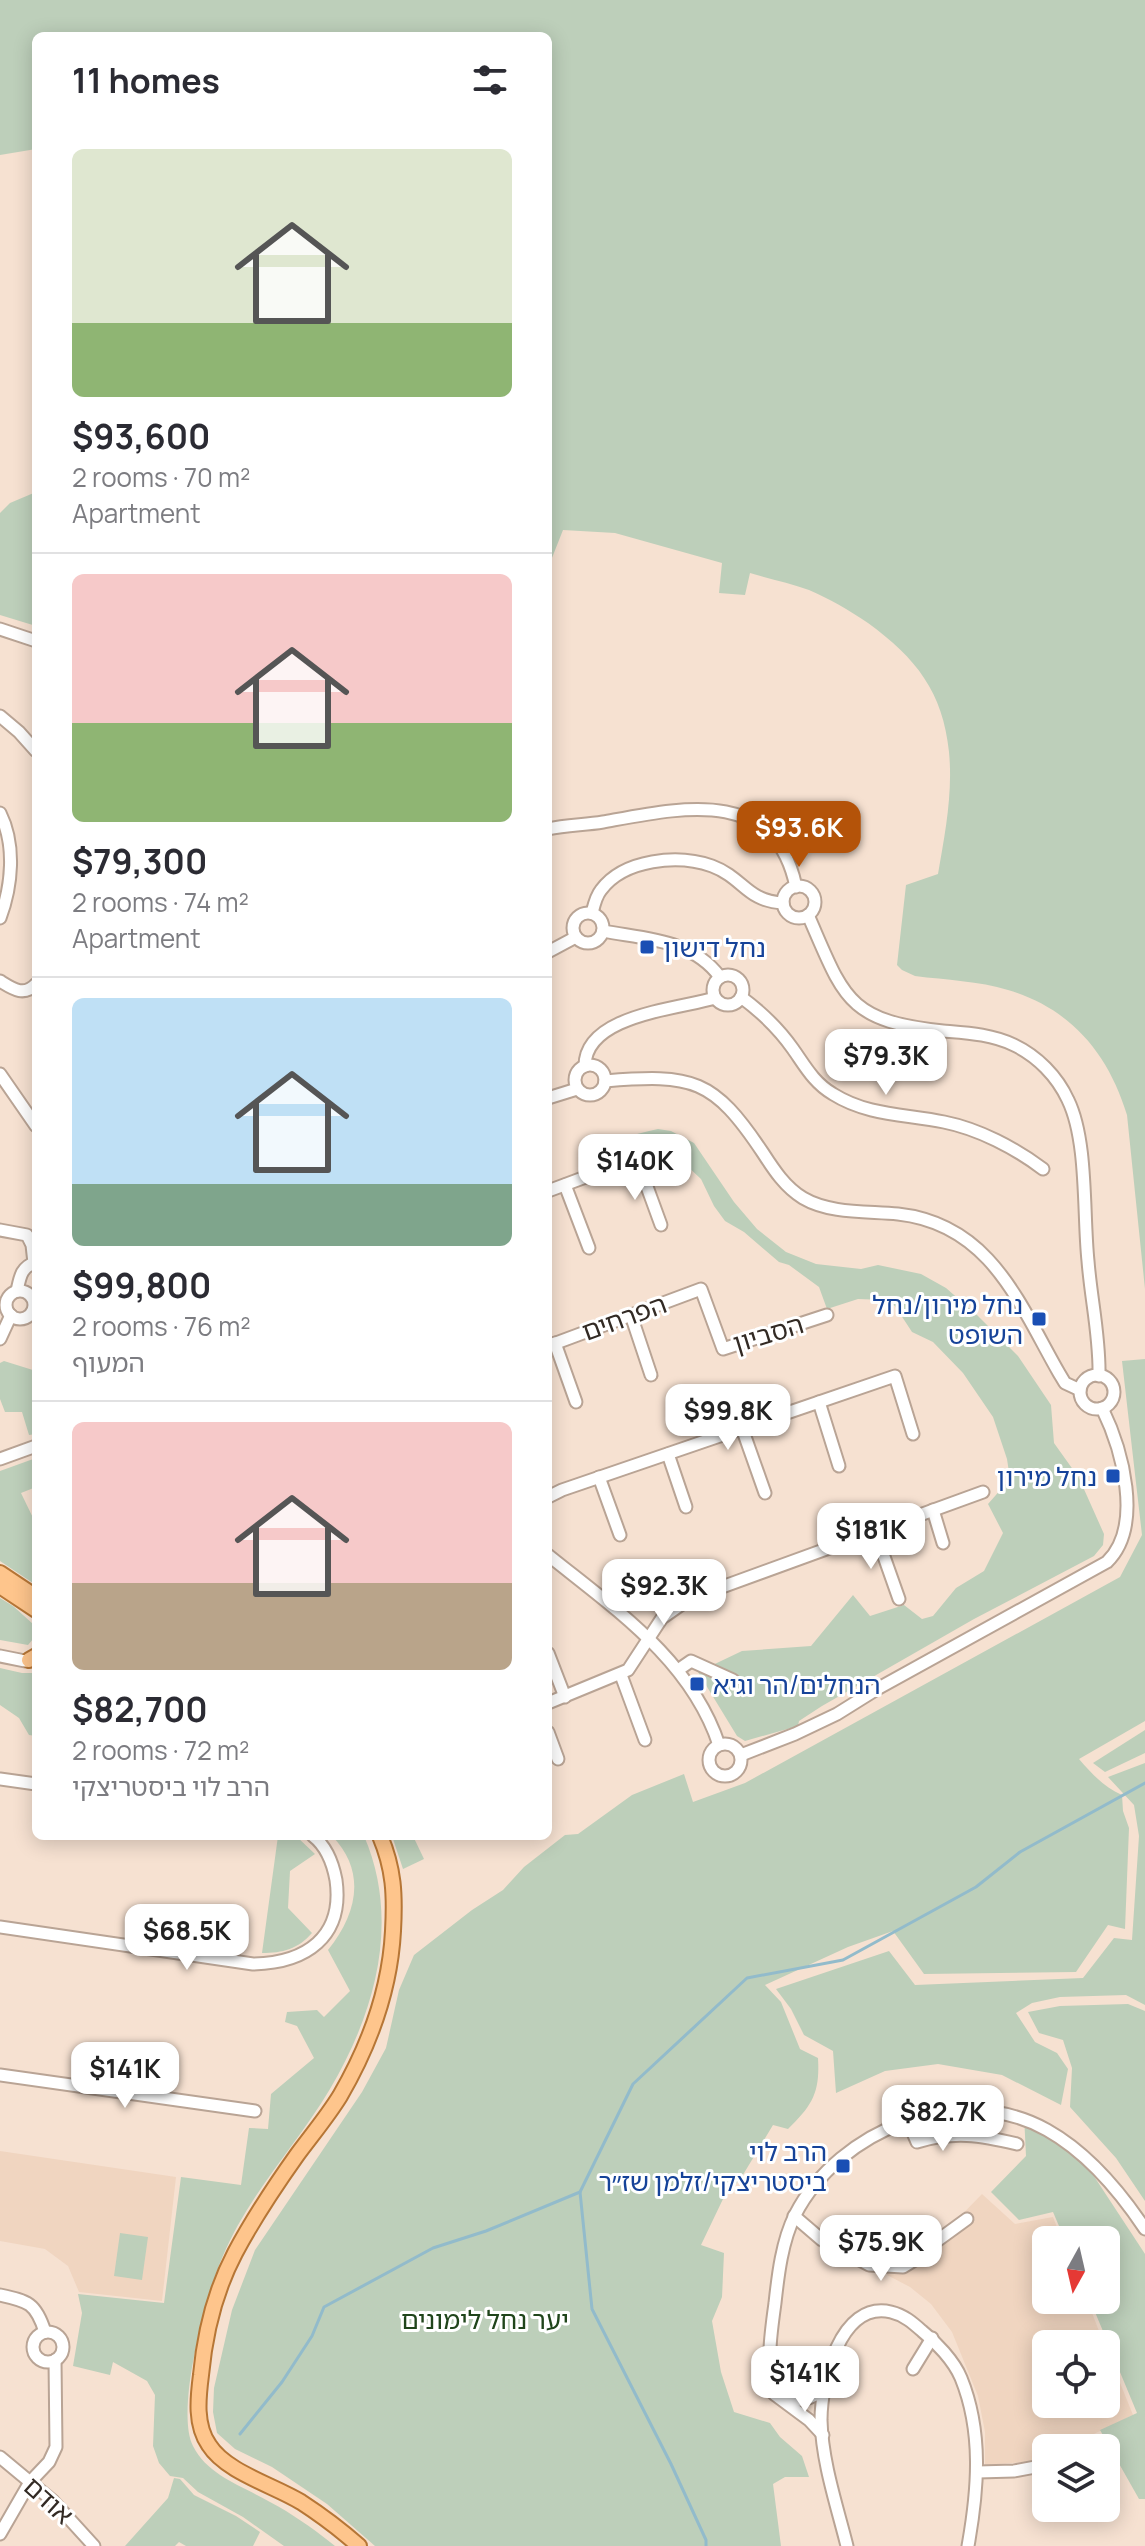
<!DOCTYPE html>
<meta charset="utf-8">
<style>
:root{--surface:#fff;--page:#f2f2f3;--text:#2b2b33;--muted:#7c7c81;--line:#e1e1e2;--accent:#b45309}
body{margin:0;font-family:Manrope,"Noto Sans Hebrew",sans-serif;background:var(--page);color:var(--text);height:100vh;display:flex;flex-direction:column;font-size:30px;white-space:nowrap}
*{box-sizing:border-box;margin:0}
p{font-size:26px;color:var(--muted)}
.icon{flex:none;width:44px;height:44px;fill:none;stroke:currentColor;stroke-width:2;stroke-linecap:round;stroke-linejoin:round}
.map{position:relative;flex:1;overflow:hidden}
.panel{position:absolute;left:32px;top:32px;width:520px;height:1808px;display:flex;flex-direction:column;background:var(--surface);border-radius:12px;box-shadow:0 4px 20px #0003}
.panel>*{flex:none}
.needle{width:52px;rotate:188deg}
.fabs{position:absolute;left:1032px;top:2226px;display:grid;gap:16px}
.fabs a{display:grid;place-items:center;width:88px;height:88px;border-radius:12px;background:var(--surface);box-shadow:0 4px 20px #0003;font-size:40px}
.price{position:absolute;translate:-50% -68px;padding:0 18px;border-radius:16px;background:#fff;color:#222;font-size:26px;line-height:52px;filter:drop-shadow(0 2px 4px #0008)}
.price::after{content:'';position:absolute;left:50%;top:48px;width:24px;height:18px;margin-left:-12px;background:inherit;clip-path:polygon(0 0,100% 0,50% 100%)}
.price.active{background:var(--accent);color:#fff}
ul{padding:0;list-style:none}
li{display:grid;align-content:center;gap:16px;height:424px;padding:0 40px}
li+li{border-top:2px solid var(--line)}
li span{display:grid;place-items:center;height:248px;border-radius:12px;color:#555}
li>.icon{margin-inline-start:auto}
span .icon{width:144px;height:144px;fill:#fffc;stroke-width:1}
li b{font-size:34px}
h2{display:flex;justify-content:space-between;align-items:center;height:96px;padding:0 40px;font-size:34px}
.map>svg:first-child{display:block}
</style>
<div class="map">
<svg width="1145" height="2546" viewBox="0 0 1145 2546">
<rect width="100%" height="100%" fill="#f6e1d1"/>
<g fill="#f0d5c0">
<polygon points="0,2151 176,2177 162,2301 79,2292 68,2266 45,2249 0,2241"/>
<polygon points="982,2194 1015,2224 1053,2217 1062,2240 1046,2240 1046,2300 1087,2300 1104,2344 1046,2344 1046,2404 1106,2404 1106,2348 1133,2415 1065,2448 1046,2448 1046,2457 1038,2461 985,2465 985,2432 978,2396 952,2332 931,2304 910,2287 887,2275 885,2249 899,2252 926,2247 940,2237"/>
</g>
<g fill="#bdcfba">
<path d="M 0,0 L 1145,0 L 1145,1289 L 1127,1115 C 1108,1053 1071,1009 1008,990 C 979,981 946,980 915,976 L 902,970 L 897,965 L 906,885 L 938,874 C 945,834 953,793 949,752 C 943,692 916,658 868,623 C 849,610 830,599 809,590 C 790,583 770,579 750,573 L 745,595 L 719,593 L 722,563 L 615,533 L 563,530 L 548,568 L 548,36 L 36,36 L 36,149 L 0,155 Z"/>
<polygon points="36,492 36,626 0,615 0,513 10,503"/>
<path d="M 658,1129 L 671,1131 L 694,1143 L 734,1202 L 757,1229 L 786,1252 L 816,1264 L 861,1269 L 878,1265 L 921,1274 L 946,1288 L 977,1315 L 1018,1356 L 1051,1405 L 1054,1443 L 1079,1478 L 1104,1534 L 1103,1545 L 1094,1556 L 974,1619 L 822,1706 L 799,1721 L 798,1726 L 745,1741 L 737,1736 L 698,1672 L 742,1651 L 811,1646 L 853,1595 L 870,1616 L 904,1605 L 922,1619 L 933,1616 L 956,1588 L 984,1571 L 1003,1533 L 988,1504 L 1010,1479 L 1007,1459 L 993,1417 L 963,1373 L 933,1342 L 912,1332 L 895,1306 L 884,1300 L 858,1299 L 827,1309 L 819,1287 L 789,1265 L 779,1262 L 744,1232 L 725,1221 L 714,1206 L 701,1179 L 686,1165 L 670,1158 L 643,1166 L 608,1160 L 604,1157 L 591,1158 L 585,1145 C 611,1142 634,1134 658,1129 Z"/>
<path d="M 1145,1359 L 1145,1721 L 1079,1759 C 1092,1774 1104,1787 1122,1795 L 1123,1811 L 1129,1828 L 1125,1929 L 1108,1925 L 1076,1972 L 924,1974 L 893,1931 L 848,1947 L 765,1985 L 781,2002 L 800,2049 L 818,2058 C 820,2092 813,2105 788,2129 L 773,2125 L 741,2178 L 723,2199 L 701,2245 L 724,2253 L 722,2297 L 712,2321 L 721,2372 L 734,2412 L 770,2423 L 780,2437 L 802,2456 L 809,2477 L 785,2477 L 773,2484 L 781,2546 L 375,2546 L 327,2504 L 272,2467 L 235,2449 L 217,2433 L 213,2412 L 214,2388 L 232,2310 L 255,2250 L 362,2092 L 386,2048 L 399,1990 L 414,1955 L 472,1910 L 503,1890 L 524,1867 L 565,1835 L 578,1834 L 632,1795 L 684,1774 L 693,1802 L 745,1783 L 1120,1577 L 1142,1535 L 1122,1361 Z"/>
<polygon points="4,1361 36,1371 36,1434 29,1435 22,1412 5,1412 0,1399 0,1363"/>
<polygon points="36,1458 36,1487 21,1493 36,1524 36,1585 0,1561 0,1471"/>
<polygon points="0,1598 13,1606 33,1624 34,1638 28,1645 0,1640"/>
<polygon points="0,1668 22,1673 36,1673 36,1736 29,1735 19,1718 0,1705"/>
<polygon points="1145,1730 1145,1753 1105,1772 1093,1763"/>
<polygon points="1145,1763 1145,2005 1126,1995 1060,1997 1032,2003 1016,2013 1035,2042 1057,2053 1068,2069 1061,2105 1002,2075 938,2064 885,2071 836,2093 833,2051 804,2035 791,2009 776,1989 889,1951 915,1985 1083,1978 1114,1938 1132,1940 1139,1836 1134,1805 1108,1777"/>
<path d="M 278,1836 L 296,1836 L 315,1854 L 290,1871 L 288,1908 L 312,1933 C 298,1949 283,1953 262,1953 Z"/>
<path d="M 332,1836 L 364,1836 C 401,1921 375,2013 330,2089 C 302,2136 265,2177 238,2225 C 214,2268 202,2314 193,2362 C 189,2383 183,2427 193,2446 C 208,2476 243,2486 270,2502 C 293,2514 315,2530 335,2546 L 284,2546 L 243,2517 L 198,2492 L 183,2478 L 170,2476 L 159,2463 L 153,2446 L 155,2395 L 147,2381 L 113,2362 L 110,2375 L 73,2366 L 82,2313 L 78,2294 L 164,2303 L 181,2177 L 241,2185 L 249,2128 L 268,2129 L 271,2094 L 314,2058 L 297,2026 L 285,2022 L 287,2012 L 317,2010 L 324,2017 L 350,1991 L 328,1950 C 357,1914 367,1872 332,1836 Z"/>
<polygon points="392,1836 413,1836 424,1859 403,1869"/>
<polygon points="1128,2004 1145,2011 1145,2201 1116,2158 1070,2107 1072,2068 1063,2040 1039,2033 1028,2012 1060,2006"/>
<polygon points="1024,2115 1084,2161 1145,2254 1145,2499 1139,2499 1100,2430 1137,2413 1090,2300 1106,2300 1106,2240 1065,2240 1053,2212 1019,2220 991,2192 1026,2156"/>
<polygon points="120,2233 148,2237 142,2280 114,2276"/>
<polygon points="174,2478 180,2479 194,2495 236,2516 260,2532 253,2546 186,2546 179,2542 175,2546 125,2546 168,2498"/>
</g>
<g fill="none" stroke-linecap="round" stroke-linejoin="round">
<g stroke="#92bbcb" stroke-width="3">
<polyline points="240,2434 282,2382 312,2336 324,2307 433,2248 486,2231 580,2192"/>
<polyline points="706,2546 706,2540 671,2464 592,2309 580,2192 633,2084 747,1978 843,1960 976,1887 1020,1852 1145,1783"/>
</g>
<g stroke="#b9a495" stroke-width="15">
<g id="minor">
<polyline points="0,629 36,641"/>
<polyline points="0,716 19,732 36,751"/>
<path d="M 0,813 C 16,845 12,886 0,918"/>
<path d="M 548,829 C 566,825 585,825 603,822 C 680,808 775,785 796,887"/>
<circle cx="799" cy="902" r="16"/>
<circle cx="588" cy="928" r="15"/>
<path d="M 592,913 C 594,905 596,896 601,890 C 624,859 678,854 712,866 C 744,878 746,901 783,903"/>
<path d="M 808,915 C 844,997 846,1021 943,1031 C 967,1033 991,1034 1014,1045 C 1037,1056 1057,1076 1068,1100 C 1088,1141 1083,1214 1088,1261 C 1091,1300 1100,1337 1099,1376"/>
<path d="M 603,931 C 645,939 692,939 720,977"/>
<polyline points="548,952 576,937"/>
<circle cx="728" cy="990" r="15"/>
<path d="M 0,981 C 13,989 24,997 36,984"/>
<path d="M 741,997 C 760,1011 779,1029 793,1049 C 805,1066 814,1083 833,1094 C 868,1116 906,1114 944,1122 C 979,1129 1015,1148 1043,1169"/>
<circle cx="590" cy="1080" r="15"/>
<path d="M 585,1066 C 585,1015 678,1009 715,998"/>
<polyline points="0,1074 36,1126"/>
<path d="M 605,1081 C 693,1074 713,1078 763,1153 C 774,1170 785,1187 803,1198 C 830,1214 868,1211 898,1214 C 990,1224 1019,1303 1059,1373 L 1065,1383 L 1080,1390"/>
<polyline points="548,1098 577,1089"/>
<polyline points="565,1185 589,1248"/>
<polyline points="548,1191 615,1166 624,1166 642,1173 661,1225"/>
<polyline points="0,1230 27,1235 32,1245 34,1263"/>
<path d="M 17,1291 C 20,1277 21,1267 36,1262"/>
<circle cx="20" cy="1305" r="14"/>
<polyline points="631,1315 651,1375"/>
<polyline points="0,1339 11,1315"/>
<polyline points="555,1343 576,1402"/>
<polyline points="548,1346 701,1289 723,1349 827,1315"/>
<circle cx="1097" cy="1392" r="17"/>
<polyline points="819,1402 839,1466"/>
<polyline points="742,1428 765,1493"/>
<polyline points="668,1454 686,1507"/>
<polyline points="0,1459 36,1446"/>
<polyline points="599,1477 620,1535"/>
<polyline points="548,1497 562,1490 895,1376 913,1434"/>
<polyline points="933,1510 943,1543"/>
<polyline points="875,1531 899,1599"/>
<path d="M 548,1555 C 615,1609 691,1660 719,1745"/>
<polyline points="548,1653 565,1697"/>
<polyline points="0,1656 25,1661 35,1659"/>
<polyline points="678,1670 691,1661 733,1680"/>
<polyline points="621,1675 645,1740"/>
<polyline points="548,1703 628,1670 662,1618 689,1599 983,1492"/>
<polyline points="548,1732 558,1759"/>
<circle cx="725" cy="1760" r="16"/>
<path d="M 741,1755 L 795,1734 L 837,1714 L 877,1689 L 1107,1562 C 1144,1526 1122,1449 1102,1408"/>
<polyline points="0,1779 36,1784"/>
<path d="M 0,1927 L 253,1964 C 306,1963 344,1937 336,1880 C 333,1864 326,1846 313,1836"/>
<polyline points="0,2075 255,2111"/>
<path d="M 908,2121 L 917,2142 C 954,2131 980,2135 1017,2144"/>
<polyline points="794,2216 822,2240 869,2265 903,2267 921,2256 934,2243 967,2219"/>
<path d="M 0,2295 C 28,2301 36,2303 45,2332"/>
<circle cx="48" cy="2347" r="15"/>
<polyline points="913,2369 932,2338"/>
<path d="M 781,2393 C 796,2406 808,2399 824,2391"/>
<path d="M 823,2435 L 809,2420 L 774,2394 C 767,2359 770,2339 775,2303 C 778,2275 782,2241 795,2215 C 839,2129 960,2081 1047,2130 C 1088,2153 1119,2190 1145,2229"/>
<polyline points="1085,2448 1089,2446"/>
<polyline points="0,2457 53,2501 94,2546"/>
<polyline points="978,2472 1014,2471 1046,2465"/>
<polyline points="0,2534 30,2482 49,2462 56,2447 55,2360"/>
<path d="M 847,2546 C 837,2506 822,2462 821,2420 C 821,2383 840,2300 891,2312 C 904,2315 913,2323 922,2331 C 936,2342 954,2361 961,2378 C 983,2432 978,2490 968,2546"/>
</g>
</g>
<g stroke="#b67636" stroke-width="18">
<g id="major">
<polyline points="0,1573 36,1597"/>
<polyline points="0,1586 36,1610"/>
<polyline points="29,1660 36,1656"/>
<path d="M 359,2546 C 341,2530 321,2515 301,2502 C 273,2485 226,2472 209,2445 C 195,2425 198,2398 201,2375 C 205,2332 215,2291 235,2253 C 253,2219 275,2186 297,2155 C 311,2136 327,2117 340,2096 C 369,2046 390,1989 393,1931 C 395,1895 394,1869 380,1836"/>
</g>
</g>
<use href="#minor" stroke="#fff" stroke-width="11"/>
<use href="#major" stroke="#fec58c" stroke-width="14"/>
</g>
<g fill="#1a4fb4" stroke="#fff" stroke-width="3">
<rect x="639" y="939" width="16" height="16" rx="4"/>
<rect x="1031" y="1311" width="16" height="16" rx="4"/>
<rect x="1105" y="1468" width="16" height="16" rx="4"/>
<rect x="689" y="1676" width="16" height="16" rx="4"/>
<rect x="835" y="2158" width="16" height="16" rx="4"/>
</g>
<g text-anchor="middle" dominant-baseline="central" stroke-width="6" stroke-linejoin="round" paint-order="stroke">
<g font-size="26" fill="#164399" stroke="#fff" text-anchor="end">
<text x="663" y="947" text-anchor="start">נחל דישון</text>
<text x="1023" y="1304">נחל מירון/נחל<tspan x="1023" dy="30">השופט</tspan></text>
<text x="1097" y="1476">נחל מירון</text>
<text x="713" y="1684" text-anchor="start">הנחלים/הר וגיא</text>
<text x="827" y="2151">הרב לוי<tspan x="827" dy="30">ביסטריצקי/זלמן שז״ר</tspan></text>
</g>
<g font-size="26" fill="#322a24" stroke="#fff">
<text transform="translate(624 1317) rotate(-20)">הפרחים</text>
<text transform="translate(768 1333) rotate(-17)">הסביון</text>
<text transform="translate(49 2500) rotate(42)">אודם</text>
</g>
<g font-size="26" fill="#20451b" stroke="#fff">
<text x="485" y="2319">יער נחל לימונים</text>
</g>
</g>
</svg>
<div class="fabs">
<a><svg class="needle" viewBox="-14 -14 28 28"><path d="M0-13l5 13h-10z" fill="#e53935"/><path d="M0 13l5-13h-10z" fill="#7c7c81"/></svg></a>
<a><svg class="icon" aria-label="locate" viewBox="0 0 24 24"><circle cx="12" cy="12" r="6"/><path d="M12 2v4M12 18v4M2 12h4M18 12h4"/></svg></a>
<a><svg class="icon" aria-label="layers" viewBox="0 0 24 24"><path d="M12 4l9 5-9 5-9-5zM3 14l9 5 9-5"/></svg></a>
</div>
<b class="price active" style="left:799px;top:869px">$93.6K</b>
<b class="price" style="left:886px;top:1097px">$79.3K</b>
<b class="price" style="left:635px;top:1202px">$140K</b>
<b class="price" style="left:728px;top:1452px">$99.8K</b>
<b class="price" style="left:871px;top:1571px">$181K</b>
<b class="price" style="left:664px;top:1627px">$92.3K</b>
<b class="price" style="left:187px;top:1972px">$68.5K</b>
<b class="price" style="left:125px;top:2110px">$141K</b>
<b class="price" style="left:943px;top:2153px">$82.7K</b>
<b class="price" style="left:881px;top:2283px">$75.9K</b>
<b class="price" style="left:805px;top:2414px">$141K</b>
<section class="panel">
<h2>11 homes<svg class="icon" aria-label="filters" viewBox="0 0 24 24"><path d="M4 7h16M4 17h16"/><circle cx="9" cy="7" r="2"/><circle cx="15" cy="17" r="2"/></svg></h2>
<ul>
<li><span style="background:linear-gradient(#dfe7d0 70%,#8fb573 0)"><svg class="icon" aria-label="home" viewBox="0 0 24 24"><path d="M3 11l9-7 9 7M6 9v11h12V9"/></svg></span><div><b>$93,600</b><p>2 rooms · 70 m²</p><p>Apartment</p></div></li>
<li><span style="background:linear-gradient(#f6c9c9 60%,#8fb573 0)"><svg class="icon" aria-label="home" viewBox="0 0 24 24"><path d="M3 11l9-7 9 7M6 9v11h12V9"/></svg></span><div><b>$79,300</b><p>2 rooms · 74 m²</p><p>Apartment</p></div></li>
<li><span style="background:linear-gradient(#bfe0f5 75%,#7fa58c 0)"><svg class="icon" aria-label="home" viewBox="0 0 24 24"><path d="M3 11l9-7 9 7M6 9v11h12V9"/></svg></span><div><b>$99,800</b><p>2 rooms · 76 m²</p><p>המעוף</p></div></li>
<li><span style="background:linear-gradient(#f6c9c9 65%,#b9a48a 0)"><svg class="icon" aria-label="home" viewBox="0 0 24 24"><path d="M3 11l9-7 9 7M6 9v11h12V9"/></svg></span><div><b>$82,700</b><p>2 rooms · 72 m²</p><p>הרב לוי ביסטריצקי</p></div></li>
</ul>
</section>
</div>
